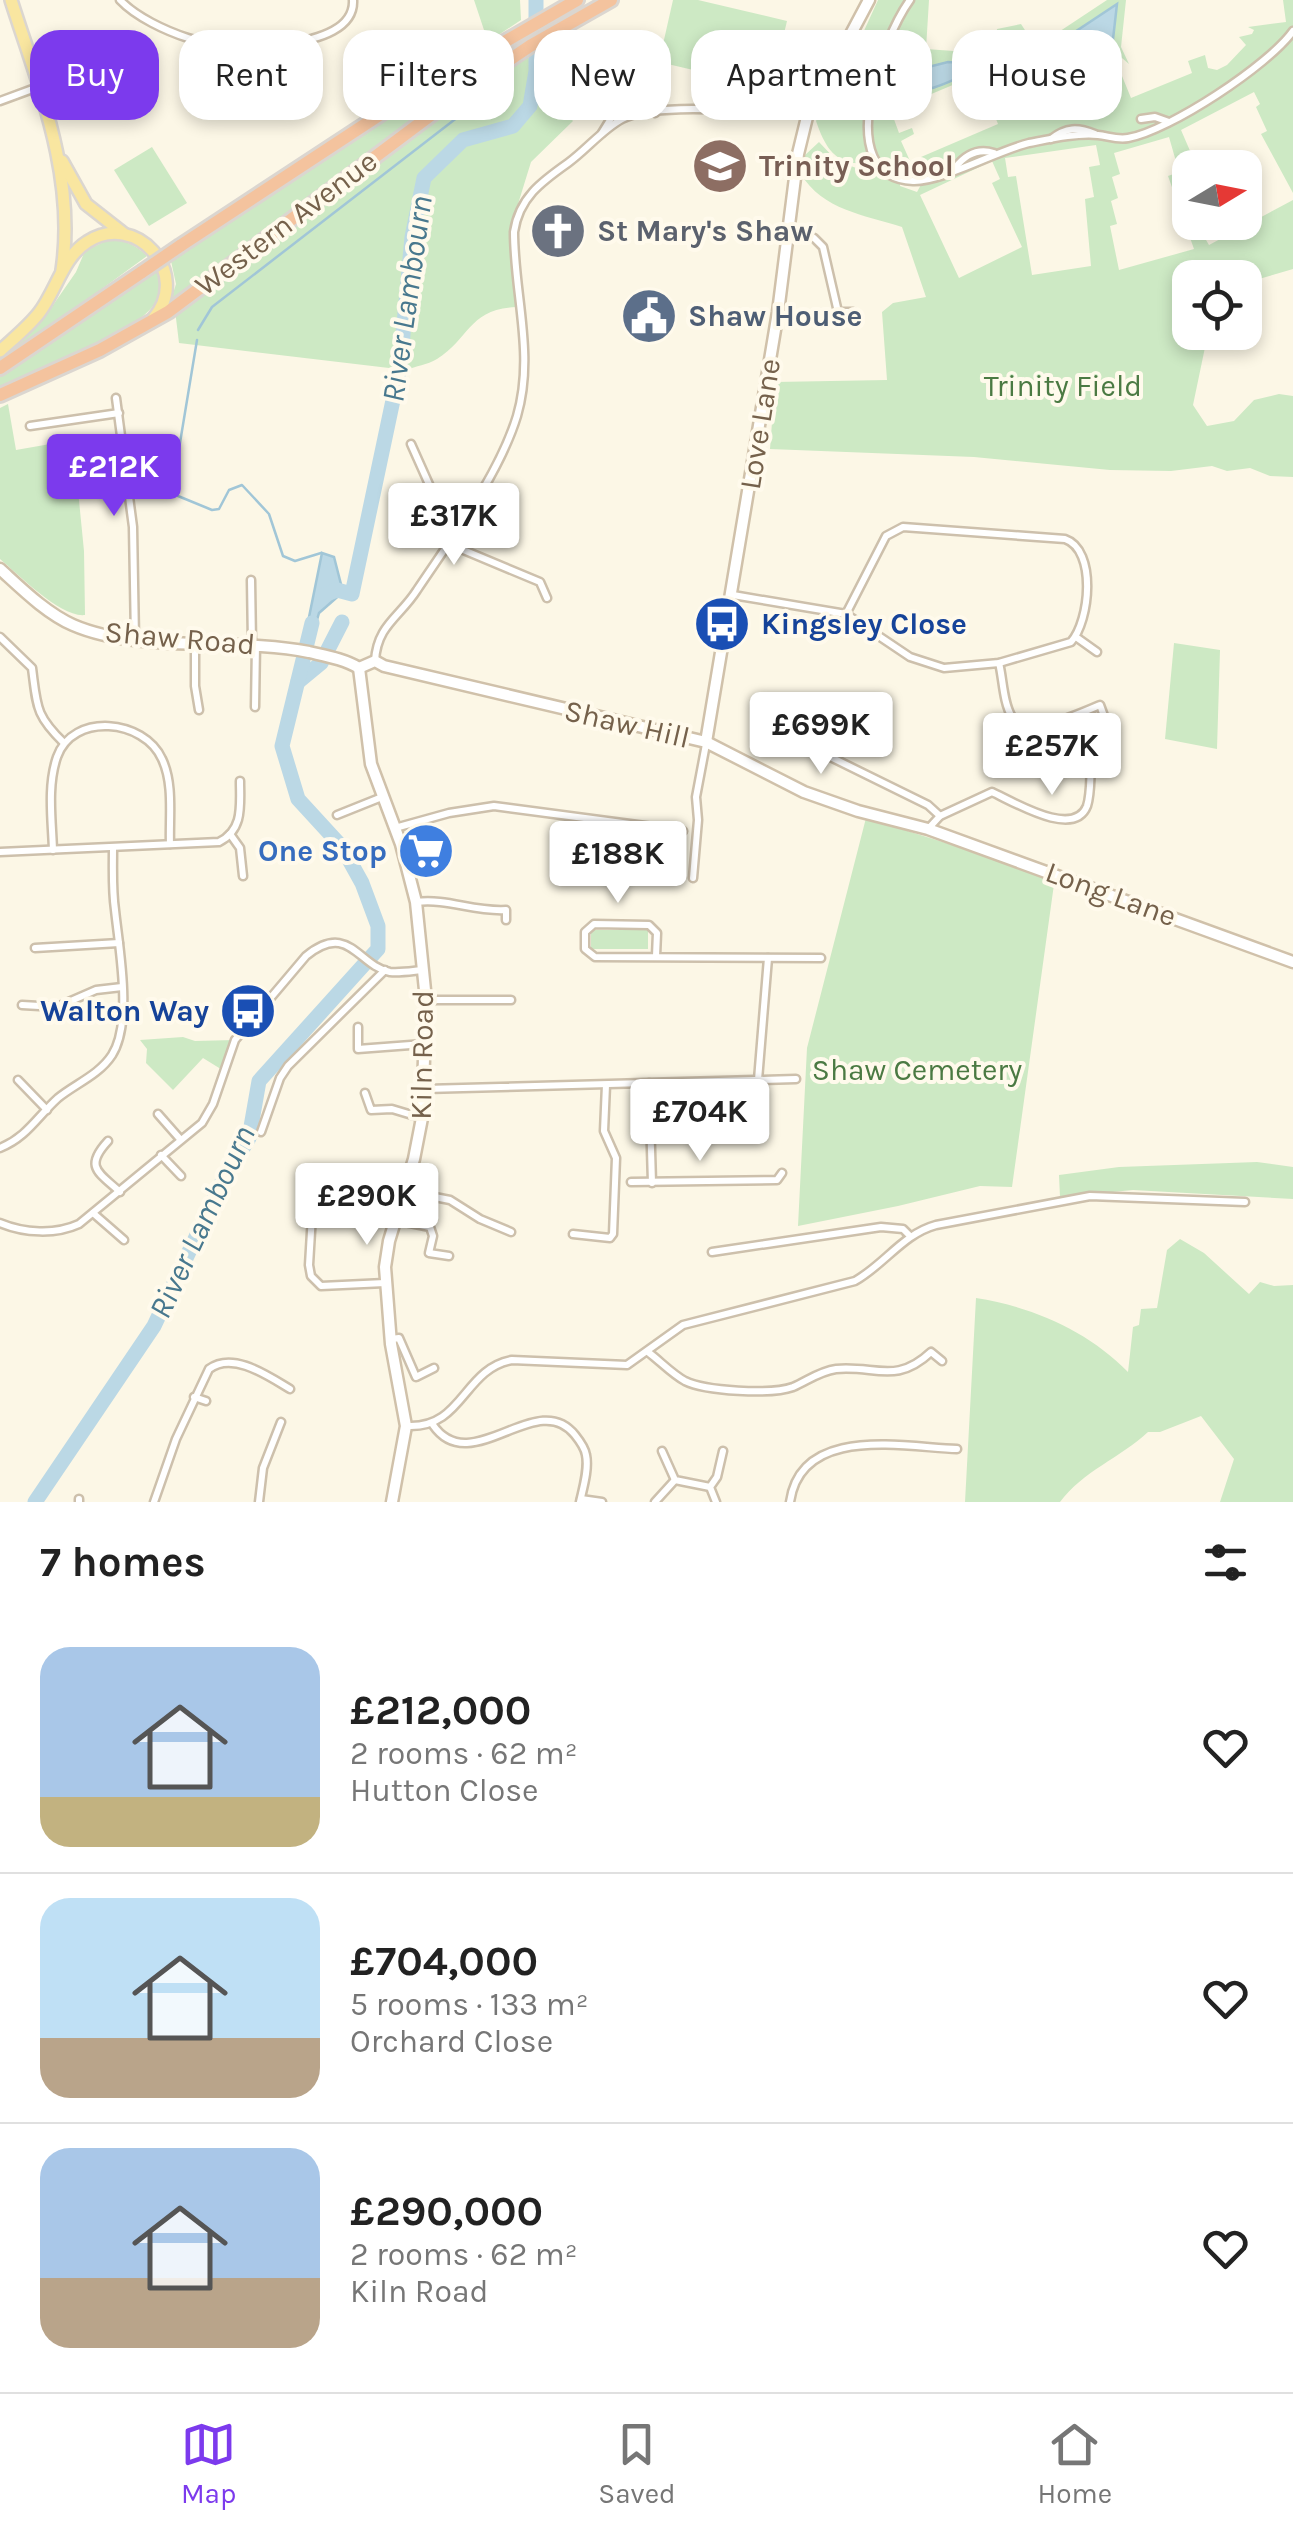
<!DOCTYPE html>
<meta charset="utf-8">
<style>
:root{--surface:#fff;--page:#f6f6f6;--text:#222;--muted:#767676;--line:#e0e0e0;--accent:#7c3aed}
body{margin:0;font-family:Karla,sans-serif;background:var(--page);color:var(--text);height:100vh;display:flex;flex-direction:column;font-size:38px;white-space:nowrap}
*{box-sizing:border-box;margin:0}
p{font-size:32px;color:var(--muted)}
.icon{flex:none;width:55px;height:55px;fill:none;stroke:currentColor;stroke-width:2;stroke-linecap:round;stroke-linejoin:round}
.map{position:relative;height:1502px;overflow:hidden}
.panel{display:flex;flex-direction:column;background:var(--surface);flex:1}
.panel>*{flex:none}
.guide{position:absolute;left:30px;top:30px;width:1235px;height:90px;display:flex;gap:20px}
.needle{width:65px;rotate:80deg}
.buttons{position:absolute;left:1172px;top:150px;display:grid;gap:20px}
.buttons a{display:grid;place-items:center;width:90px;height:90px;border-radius:20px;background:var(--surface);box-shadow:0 5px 15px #0003;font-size:50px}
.price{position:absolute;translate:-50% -85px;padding:0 22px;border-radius:10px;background:#fff;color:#222;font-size:32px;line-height:65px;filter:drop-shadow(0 2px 5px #0008)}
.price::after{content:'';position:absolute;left:50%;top:60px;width:30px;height:22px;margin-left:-15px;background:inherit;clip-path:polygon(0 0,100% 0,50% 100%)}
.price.selected{background:var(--accent);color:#fff}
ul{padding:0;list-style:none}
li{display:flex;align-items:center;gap:30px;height:250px;padding:0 40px}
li+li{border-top:2px solid var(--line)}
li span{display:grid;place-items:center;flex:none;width:280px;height:200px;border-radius:30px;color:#555}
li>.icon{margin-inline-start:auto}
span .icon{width:120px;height:120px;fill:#fffc;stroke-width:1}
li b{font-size:42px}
h2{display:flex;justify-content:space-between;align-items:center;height:120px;padding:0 40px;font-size:42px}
.chip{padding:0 35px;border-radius:30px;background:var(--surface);box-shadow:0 5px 15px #0003;font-size:35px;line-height:90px}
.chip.selected{background:var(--accent);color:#fff}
.dock{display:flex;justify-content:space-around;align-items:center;height:140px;border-top:2px solid var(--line);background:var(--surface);font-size:28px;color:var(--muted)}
.dock a{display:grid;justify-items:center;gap:5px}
.dock .selected{color:var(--accent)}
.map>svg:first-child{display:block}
</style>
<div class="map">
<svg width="1293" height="1502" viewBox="0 0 1293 1502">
<rect width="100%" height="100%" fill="#fcf7e6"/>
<g fill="#cde9c4" fill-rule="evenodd">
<polygon points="474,0 520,0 521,20 488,42"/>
<polygon points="673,0 698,0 787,21 771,88 659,62"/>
<path d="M 878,0 L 908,0 L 871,86 L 869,156 L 864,163 C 834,166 824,144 816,121 L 821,111 L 818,107 L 863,33 Z"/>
<path d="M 911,0 L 929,0 L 926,49 L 995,54 L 997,29 L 1021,24 L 1036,47 L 1107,0 L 1126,0 L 1121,47 L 1129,64 L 1122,58 L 1098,77 L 1095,55 L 1009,66 L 1011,87 L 993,87 L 986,71 L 891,111 L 899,133 L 912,128 L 914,134 L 901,141 L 910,161 L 917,159 L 923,172 L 894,174 C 841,139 889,42 911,0 Z"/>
<path d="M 1283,0 L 1293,0 L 1293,193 L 1261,134 L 1267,131 L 1256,107 L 1260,104 L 1254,92 L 1181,130 L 1197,167 L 1190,168 L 1190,204 L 1187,206 L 1190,222 L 1196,223 L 1209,245 L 1293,200 L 1293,269 L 1245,283 L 1245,278 L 1190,278 L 1190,332 L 1208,333 L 1193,405 L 1207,426 L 1234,421 L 1254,400 L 1279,394 L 1293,396 L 1293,477 L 1270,476 L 1250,468 L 1227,471 L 1212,466 L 1171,471 L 1110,470 L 974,457 L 770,449 L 775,382 L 887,380 L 882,312 L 893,303 L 926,297 L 902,227 C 865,215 822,210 801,174 L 804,156 L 819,142 L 837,161 L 859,169 L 880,168 L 900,181 L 900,186 L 917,192 L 923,181 L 929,179 L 921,157 L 998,124 L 990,104 L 1004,102 L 1012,96 L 1015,119 L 1101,109 L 1099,83 L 1105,86 L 1122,76 L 1131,98 L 1192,73 L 1188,61 L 1205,55 L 1208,68 L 1217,70 L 1227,65 L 1246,45 L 1239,37 L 1252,34 L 1254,30 L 1248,27 L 1286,22 ZM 1169,137 L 1179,172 L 1168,176 L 1194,249 L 1119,270 L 1110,226 L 1117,224 L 1111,201 L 1118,198 L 1112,177 L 1120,174 L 1114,153 ZM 1096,145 L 1100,165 L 1089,167 L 1094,197 L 1085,199 L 1091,266 L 1032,275 L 1016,176 L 1008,177 L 1005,158 ZM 992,161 L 1000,179 L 992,183 L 1022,247 L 959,278 L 920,195 Z"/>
<polygon points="526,35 528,41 415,118 169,306 176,284 171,261 185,251 385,115"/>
<path d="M 525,57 L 578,74 L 559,105 L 573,121 L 531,162 L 510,230 L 516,307 C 469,309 470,338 437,359 C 427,365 416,366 406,370 L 179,343 L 175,310 L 291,230 L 488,78 Z"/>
<polygon points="152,147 187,203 149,226 114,170"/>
<path d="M 108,240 C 125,240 135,244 147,256 L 0,363 L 0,358 L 51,308 L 76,272 L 85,251 Z"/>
<path d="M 157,270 L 161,295 C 136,339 46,366 0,387 L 0,376 Z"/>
<path d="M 8,404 L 16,450 L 73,440 L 84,551 L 85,615 C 61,618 19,575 0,559 L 0,408 Z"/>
<polygon points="1174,643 1220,650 1217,749 1165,739"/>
<polygon points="866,818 1055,877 1012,1187 980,1186 898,1206 798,1226 807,1048"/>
<rect x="591" y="930" width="57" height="19"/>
<polygon points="183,1037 195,1041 235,1040 226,1056 224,1071 203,1058 173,1090 146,1063 147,1049 140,1040"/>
<polygon points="1257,1162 1293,1167 1293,1199 1133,1190 1060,1197 1059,1175 1119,1167"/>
<path d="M 1180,1239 L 1204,1253 L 1249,1294 L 1260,1282 L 1274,1286 L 1293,1285 L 1293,1502 L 1220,1502 L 1234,1459 L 1201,1416 L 1160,1432 L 1148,1432 C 1120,1458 1083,1471 1060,1502 L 965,1502 L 976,1298 C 1033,1307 1088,1331 1128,1372 L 1133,1327 L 1139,1325 L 1141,1309 L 1157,1308 L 1167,1250 Z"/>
</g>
<g fill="#bbd8e5" stroke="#a1c6d7" stroke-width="2.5">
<path d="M 1117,4 L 1112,48 L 1107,52 C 1064,54 1022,58 980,70 C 956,76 938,91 912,91 L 909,81 L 912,71 L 948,62 L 989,65 L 1052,47 Z"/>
<polygon points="322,553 334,557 343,592 319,613 310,644 304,642"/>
</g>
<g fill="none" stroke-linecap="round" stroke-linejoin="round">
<g stroke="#a1c6d7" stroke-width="2.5">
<polyline points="198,330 212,307 489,93 505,76 503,73"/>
<polyline points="197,340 175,473 178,496 212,510 219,509 229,490 242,485 269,514 283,556 295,561 321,553"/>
</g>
<g stroke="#bbd8e5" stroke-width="15">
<polyline points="324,595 337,590 352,594 400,367 412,237 424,178 463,140 513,126 530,106 536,71 536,0"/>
<polyline points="298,682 321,663 342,622"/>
<polyline points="35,1502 154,1326 221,1184 249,1138 259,1081 378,949 378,926 362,883 342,847 298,799 282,746 312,623"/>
</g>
<g stroke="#cdc0ac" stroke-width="11">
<g id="street">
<path d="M 120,0 C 136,17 166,31 188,38 C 221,49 356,55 353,0"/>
<path d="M 910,0 C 883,37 829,177 913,181 C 942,182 996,151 1029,143 C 1050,139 1076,133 1098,135 C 1108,136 1117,140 1128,138 C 1169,131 1269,65 1293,31"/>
<polyline points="0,101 38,87"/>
<polyline points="1141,119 1155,117 1169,122"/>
<polyline points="602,133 626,94 644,92 655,113"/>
<path d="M 1051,139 C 1066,127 1078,127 1095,134"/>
<path d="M 955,168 C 965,155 978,148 994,153"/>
<polyline points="788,235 814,238 823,247 838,312"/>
<polyline points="830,319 838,312 853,312"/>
<polyline points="116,398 133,527 135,639"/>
<polyline points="30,426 119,413"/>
<polyline points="411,444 432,491 466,513"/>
<polyline points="449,544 540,582 547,598"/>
<polyline points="251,580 252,644"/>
<path d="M 733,595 L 846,614 L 910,657 L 944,668 L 999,663 L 1071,642 C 1090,621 1097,550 1065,539 L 903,527 L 886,536 L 846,614"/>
<path d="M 0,637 L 32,668 C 37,706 35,715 64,743"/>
<polyline points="1076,637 1097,652"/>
<polyline points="195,642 195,686 199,710"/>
<path d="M 375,661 C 377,625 400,617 417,590 C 451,539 499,475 517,416 C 535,355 514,294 514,232 C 519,198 541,182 568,163 C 586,150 603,129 622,119 C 654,102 751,112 791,112 L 806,116"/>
<path d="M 999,663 C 1003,678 1003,703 1012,717 C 1026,739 1081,713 1100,705 L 1104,716"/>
<polyline points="255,707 256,644"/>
<polyline points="802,743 928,805 940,816"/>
<polyline points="337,815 382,797"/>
<polyline points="395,828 449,813 494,806 683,831"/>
<path d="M 928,829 L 940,816 L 992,792 C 1014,802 1074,839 1087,806 C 1091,794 1090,777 1091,765"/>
<polyline points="230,834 240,848 243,876"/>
<path d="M 53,850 C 52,820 47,786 57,757 C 73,712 144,719 162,759 C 174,784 169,817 170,844"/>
<path d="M 0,852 L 219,842 C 244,830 240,805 240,781"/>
<polyline points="693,878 698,820 696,797 706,744"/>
<path d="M 416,902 C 448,898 473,912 506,910 L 506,920"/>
<polyline points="35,948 119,943"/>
<polyline points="656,956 657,933 649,925 594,924 585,932 585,949 595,957 821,958"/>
<polyline points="427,1000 511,1000"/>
<polyline points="22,1005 57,1007 96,990 122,987"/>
<polyline points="358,1027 358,1049 424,1044"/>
<polyline points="18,1080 47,1110"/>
<polyline points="758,1080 768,958"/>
<polyline points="649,1083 652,1183"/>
<polyline points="425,1089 796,1079"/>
<polyline points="365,1093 371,1110 392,1109 422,1118"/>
<polyline points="158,1114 180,1139"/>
<polyline points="261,1132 280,1078 288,1066 385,970"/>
<path d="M 108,1141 C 84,1167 98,1172 120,1192"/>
<path d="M 0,1148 C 27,1137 37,1117 58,1098 C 75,1084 99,1075 112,1055 C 133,1022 119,948 115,910 C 112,889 113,869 113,848"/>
<polyline points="161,1155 181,1176"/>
<polyline points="631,1182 777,1180 782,1173"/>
<polyline points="328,1184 314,1182 309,1265 311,1276 321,1286 385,1283"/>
<polyline points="404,1191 450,1200 480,1219 511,1232"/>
<polyline points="93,1213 124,1240"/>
<polyline points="395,1220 430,1227 433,1236 429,1253 449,1256"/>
<path d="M 0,1223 C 24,1233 55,1235 79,1224 L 202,1123 L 213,1104 L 235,1040 L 306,956 C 349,921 358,966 390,972 C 400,973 412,971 422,970"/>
<polyline points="573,1234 610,1238 613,1234 616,1158 604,1131 606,1085"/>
<polyline points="712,1252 881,1227 903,1229 910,1236"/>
<polyline points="391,1339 399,1338 416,1377 434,1368"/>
<path d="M 648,1352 C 660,1361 672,1374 685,1381 C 705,1391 771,1395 793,1387 C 807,1381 820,1371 836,1369 C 875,1365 896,1385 931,1352 L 942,1361"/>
<polyline points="194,1397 206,1401"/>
<path d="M 433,1425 C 471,1480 537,1387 575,1435 C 579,1440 585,1448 586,1455 C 589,1469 583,1488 580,1502"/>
<path d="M 407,1426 C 463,1429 463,1369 512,1360 L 627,1365 L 683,1325 L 855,1281 C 885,1264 903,1234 936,1225 L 1090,1196 L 1245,1202"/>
<polyline points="662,1451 675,1480 710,1487"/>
<polyline points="581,1499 602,1502"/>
<polyline points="79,1502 79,1499"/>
<path d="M 154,1502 L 176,1439 L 209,1369 C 233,1351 268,1376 290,1389"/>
<polyline points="259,1502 263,1468 281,1422"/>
<polyline points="655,1502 675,1480"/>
<polyline points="716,1502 710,1487 717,1477 723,1451"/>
<path d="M 790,1502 C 801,1425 902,1447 957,1449"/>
</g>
</g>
<g stroke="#d0c1aa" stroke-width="15">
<g id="secondary">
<path d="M 0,569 C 22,589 46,613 73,625 C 140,654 235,637 309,652 C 326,656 344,659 359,668"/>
<polyline points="359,668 375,661 384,666 706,742 804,792 858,811 928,829 1293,962"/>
<polyline points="359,668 371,764 401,844 416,902 426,1000 422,1118 414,1159 389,1241 385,1267 391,1344 406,1426 392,1502"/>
<polyline points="706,742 778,312 798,154 807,117 869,0"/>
</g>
</g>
<g stroke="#dbd6d0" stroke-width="16">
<g id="primary">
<path d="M 11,0 C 39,88 76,176 62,270"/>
<polyline points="62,161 86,204 123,233"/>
<path d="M 0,351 C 13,339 28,327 39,313 C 56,291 63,257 87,242 C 135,210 193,273 153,319"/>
</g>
</g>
<g stroke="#dbd6d0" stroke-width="18">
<g id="highway">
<polyline points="180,246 390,108 577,0"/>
<polyline points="0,368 142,272"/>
<polyline points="0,395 100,350 168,312 459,94 530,46 611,0"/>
</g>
</g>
<use href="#street" stroke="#fff" stroke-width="6"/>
<use href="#secondary" stroke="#fff" stroke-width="10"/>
<use href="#primary" stroke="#f9e6a0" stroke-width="11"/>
<use href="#highway" stroke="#f4c39e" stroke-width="12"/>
<g stroke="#dbd6d0" stroke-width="18" stroke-linecap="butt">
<polyline id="highway-bridge" points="142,272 180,246"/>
</g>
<use href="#highway-bridge" stroke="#f4c39e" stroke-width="12"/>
</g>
<defs>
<g id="school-disc" transform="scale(2.875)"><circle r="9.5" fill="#8d6e63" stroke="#fffaec"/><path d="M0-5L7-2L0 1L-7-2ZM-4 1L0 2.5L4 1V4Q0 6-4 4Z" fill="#fff"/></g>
<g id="church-disc" transform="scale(2.875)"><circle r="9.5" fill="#6b7280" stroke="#fffaec"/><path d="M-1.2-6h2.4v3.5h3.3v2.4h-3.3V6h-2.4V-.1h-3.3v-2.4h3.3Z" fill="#fff"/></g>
<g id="civic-disc" transform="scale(2.875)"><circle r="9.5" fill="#5c6f8a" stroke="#fffaec"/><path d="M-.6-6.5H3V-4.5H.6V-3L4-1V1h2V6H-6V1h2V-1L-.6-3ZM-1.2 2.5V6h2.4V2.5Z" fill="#fff"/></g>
<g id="bus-disc" transform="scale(2.875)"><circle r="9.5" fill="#1a4fb4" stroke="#fffaec"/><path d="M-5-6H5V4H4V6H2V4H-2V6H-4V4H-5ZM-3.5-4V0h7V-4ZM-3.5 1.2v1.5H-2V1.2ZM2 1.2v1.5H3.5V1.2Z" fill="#fff"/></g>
<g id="supermarket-disc" transform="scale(2.875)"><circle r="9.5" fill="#3f7fe0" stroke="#fffaec"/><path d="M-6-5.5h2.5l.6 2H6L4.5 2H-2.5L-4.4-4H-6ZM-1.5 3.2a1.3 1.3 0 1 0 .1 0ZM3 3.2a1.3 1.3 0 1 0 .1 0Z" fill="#fff"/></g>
</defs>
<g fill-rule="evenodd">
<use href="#school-disc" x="720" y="166"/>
<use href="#church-disc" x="558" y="231"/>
<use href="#civic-disc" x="649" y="316"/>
<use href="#bus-disc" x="722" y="624"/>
<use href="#supermarket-disc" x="426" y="851"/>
<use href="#bus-disc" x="248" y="1011"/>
</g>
<g text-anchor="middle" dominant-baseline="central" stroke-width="8" stroke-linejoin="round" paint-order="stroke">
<g font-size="30" font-weight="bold" fill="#785e54" stroke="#fffaec" text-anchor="start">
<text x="759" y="166">Trinity School</text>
</g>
<g font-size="30" fill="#75614b" stroke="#fffaec">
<text transform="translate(286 223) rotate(-37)">Western Avenue</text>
<text transform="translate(760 424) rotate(-81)">Love Lane</text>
<text transform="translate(180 638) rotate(5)">Shaw Road</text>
<text transform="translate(627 724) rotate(13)">Shaw Hill</text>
<text transform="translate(1111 894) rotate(20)">Long Lane</text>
<text transform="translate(422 1055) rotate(-89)">Kiln Road</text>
</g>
<g font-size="30" font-weight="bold" fill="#5b616d" stroke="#fffaec" text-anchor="start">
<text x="597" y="231">St Mary's Shaw</text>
</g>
<g font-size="30" font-weight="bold" fill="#4e5e75" stroke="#fffaec" text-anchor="start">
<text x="688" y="316">Shaw House</text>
</g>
<g font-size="30" fill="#4b7a43" stroke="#fffaec">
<text x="1063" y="386">Trinity Field</text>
<text x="917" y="1070">Shaw Cemetery</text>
</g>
<g font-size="30" font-weight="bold" fill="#164399" stroke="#fffaec" text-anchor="start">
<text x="761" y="624">Kingsley Close</text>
<text x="209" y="1011" text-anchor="end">Walton Way</text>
</g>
<g font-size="30" font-weight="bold" fill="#366cbe" stroke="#fffaec" text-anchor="end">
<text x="387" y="851">One Stop</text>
</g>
<g font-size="32" font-style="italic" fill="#48788e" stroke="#fffaec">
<text transform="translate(407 299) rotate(-82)">River Lambourn</text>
<text transform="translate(202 1222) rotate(-65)">River Lambourn</text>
</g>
</g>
</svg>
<div class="buttons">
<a><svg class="needle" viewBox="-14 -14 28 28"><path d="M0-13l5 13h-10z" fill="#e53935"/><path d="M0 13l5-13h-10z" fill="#767676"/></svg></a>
<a><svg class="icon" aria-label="locate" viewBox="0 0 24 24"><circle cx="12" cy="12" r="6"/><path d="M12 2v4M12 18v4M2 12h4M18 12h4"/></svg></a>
</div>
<b class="price selected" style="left:114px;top:519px">£212K</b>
<b class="price" style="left:454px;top:568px">£317K</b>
<b class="price" style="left:821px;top:777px">£699K</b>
<b class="price" style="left:1052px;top:798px">£257K</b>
<b class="price" style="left:618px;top:906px">£188K</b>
<b class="price" style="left:700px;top:1164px">£704K</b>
<b class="price" style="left:367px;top:1248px">£290K</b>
<div class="guide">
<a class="chip selected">Buy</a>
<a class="chip">Rent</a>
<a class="chip">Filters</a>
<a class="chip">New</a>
<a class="chip">Apartment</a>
<a class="chip">House</a>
</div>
</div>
<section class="panel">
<h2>7 homes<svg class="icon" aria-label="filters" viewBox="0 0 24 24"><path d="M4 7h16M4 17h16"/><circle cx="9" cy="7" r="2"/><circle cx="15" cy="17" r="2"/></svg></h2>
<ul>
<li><span style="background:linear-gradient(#a9c7e8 75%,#c2b280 0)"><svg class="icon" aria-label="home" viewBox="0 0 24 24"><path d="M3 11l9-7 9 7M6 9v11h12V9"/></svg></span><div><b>£212,000</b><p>2 rooms · 62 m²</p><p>Hutton Close</p></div><svg class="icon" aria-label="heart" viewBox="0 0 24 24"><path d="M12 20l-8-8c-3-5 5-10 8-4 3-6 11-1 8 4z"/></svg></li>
<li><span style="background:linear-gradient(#bfe0f5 70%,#b9a48a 0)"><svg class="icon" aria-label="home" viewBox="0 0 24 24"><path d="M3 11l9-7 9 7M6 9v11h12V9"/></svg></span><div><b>£704,000</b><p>5 rooms · 133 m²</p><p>Orchard Close</p></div><svg class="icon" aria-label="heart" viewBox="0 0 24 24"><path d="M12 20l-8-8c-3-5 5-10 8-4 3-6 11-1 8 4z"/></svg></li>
<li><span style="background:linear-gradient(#a9c7e8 65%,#b9a48a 0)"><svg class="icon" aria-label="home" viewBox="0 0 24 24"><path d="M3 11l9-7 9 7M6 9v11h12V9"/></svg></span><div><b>£290,000</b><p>2 rooms · 62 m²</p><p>Kiln Road</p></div><svg class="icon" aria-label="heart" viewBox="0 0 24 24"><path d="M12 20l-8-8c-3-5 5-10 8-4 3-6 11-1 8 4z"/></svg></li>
</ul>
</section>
<nav class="dock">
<a class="selected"><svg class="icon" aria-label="map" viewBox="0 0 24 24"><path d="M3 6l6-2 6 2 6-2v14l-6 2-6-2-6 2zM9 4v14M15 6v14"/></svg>Map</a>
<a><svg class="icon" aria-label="saved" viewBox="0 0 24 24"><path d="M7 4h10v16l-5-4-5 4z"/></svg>Saved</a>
<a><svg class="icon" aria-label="home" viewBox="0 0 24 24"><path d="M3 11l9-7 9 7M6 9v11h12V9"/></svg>Home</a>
</nav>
